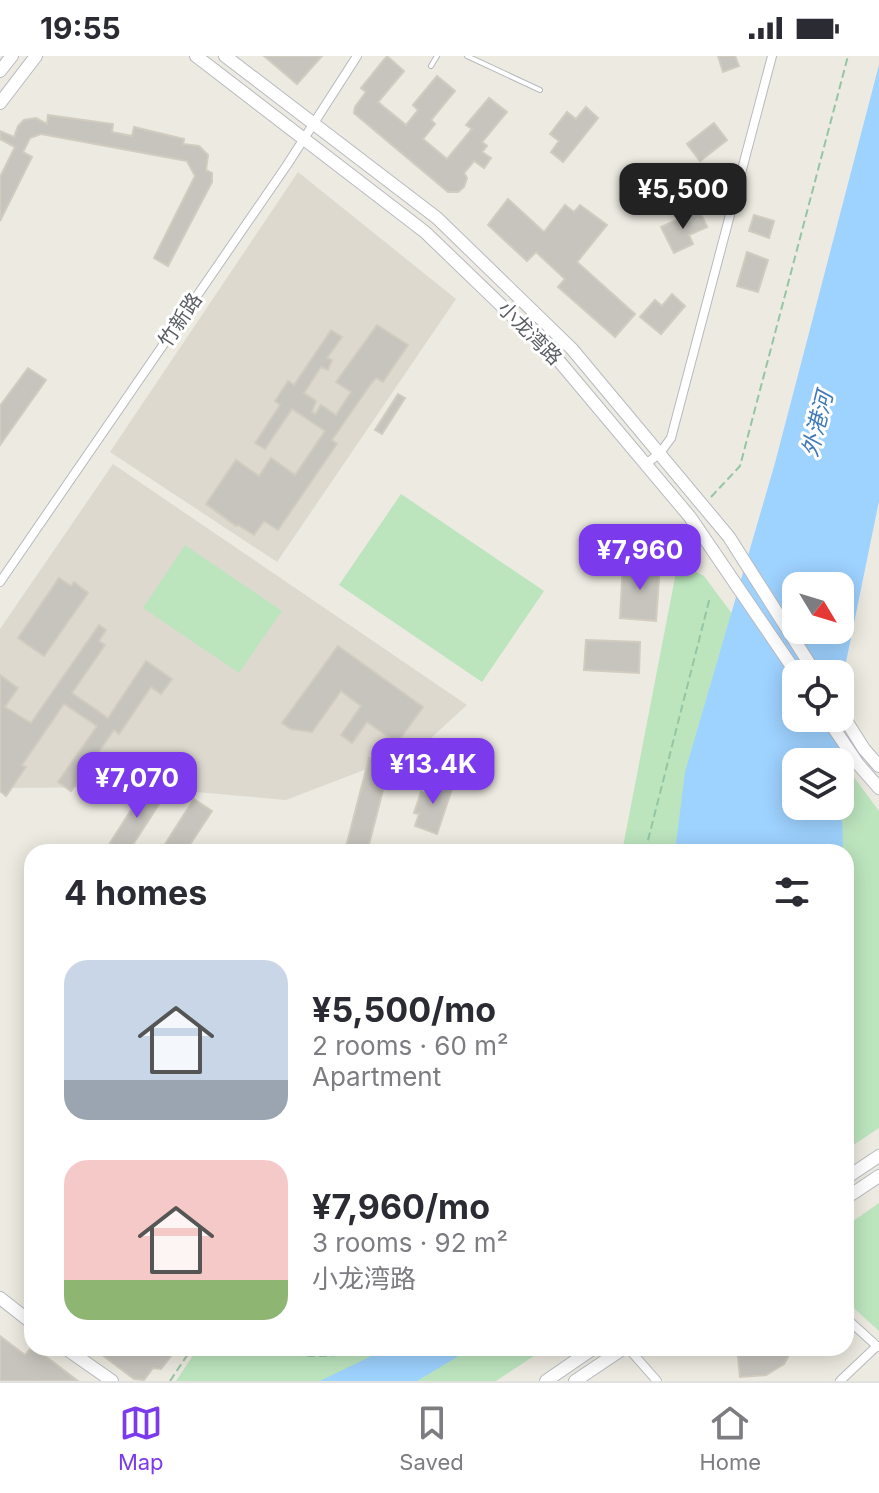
<!DOCTYPE html>
<meta charset="utf-8">
<style>
:root{--surface:#fff;--page:#f7f7f7;--text:#2b2b33;--muted:#7c7c81;--line:#e1e1e2;--accent:#7c3aed}
body{margin:0;font-family:Inter,"Noto Sans SC",sans-serif;background:var(--page);color:var(--text);height:100vh;display:flex;flex-direction:column;font-size:30px;white-space:nowrap}
*{box-sizing:border-box;margin:0}
p{font-size:26px;color:var(--muted)}
.icon{flex:none;width:44px;height:44px;fill:none;stroke:currentColor;stroke-width:2;stroke-linecap:round;stroke-linejoin:round}
.map{position:relative;flex:1;overflow:hidden}
.drawer{position:absolute;left:24px;top:788px;width:830px;height:512px;display:flex;flex-direction:column;background:var(--surface);border-radius:24px;box-shadow:0 4px 20px #0003}
.drawer>*{flex:none}
.needle{width:52px;rotate:128deg}
.fabs{position:absolute;left:782px;top:516px;display:grid;gap:16px}
.fabs a{display:grid;place-items:center;width:72px;height:72px;border-radius:16px;background:var(--surface);box-shadow:0 4px 20px #0003;font-size:40px}
.price{position:absolute;translate:-50% -68px;padding:0 18px;border-radius:16px;background:var(--accent);color:#fff;font-size:26px;line-height:52px;filter:drop-shadow(0 2px 4px #0008)}
.price::after{content:'';position:absolute;left:50%;top:48px;width:24px;height:18px;margin-left:-12px;background:inherit;clip-path:polygon(0 0,100% 0,50% 100%)}
.price.on{background:#222;color:#fff}
ul{padding:0;list-style:none}
li{display:flex;align-items:center;gap:24px;height:200px;padding:0 40px}
li span{display:grid;place-items:center;flex:none;width:224px;height:160px;border-radius:24px;color:#555}
li>.icon{margin-inline-start:auto}
span .icon{width:96px;height:96px;fill:#fffc;stroke-width:1}
li b{font-size:34px}
h2{display:flex;justify-content:space-between;align-items:center;height:96px;padding:0 40px;font-size:34px}
.status{display:flex;justify-content:space-between;align-items:center;height:56px;padding:0 40px;background:var(--surface);direction:ltr}
.status svg{height:22px;fill:currentColor}
.dock{display:flex;justify-content:space-around;align-items:center;height:112px;border-top:2px solid var(--line);background:var(--surface);font-size:22px;color:var(--muted)}
.dock a{display:grid;justify-items:center;gap:4px}
.dock .on{color:var(--accent)}
.map>svg:first-child{display:block}
</style>
<div class="status"><b>19:55</b><svg viewBox="0 0 49 12"><path d="M0 12V9h3v3zM5 12V6h3v6zM10 12V3h3v9zM15 12V0h3v12zM26 1h20v11H26zM47 4h2v5h-2z"/></svg></div>
<div class="map">
<svg width="879" height="1325" viewBox="0 0 879 1325">
<rect width="100%" height="100%" fill="#edeae1"/>
<g fill="#ddd9cf">
<polygon points="298,116 456,243 277,506 110,396"/>
<polygon points="113,408 467,649 419,693 286,744 139,731 0,732 0,573"/>
</g>
<g fill="#bce5be" fill-rule="evenodd">
<polygon points="401,438 544,535 482,626 339,529"/>
<polygon points="185,489 282,555 239,617 143,552"/>
<path d="M 678,506 L 704,520 L 796,644 L 796,662 L 810,662 L 879,755 L 879,1072 L 846,1094 L 846,796 L 622,796 ZM 796,706 L 840,706 L 840,750 L 796,750 Z"/>
<polygon points="879,1147 879,1275 846,1245 846,1170"/>
<polygon points="198,1292 546,1292 496,1325 176,1325"/>
</g>
<g fill="#9ed2ff" fill-rule="evenodd">
<path d="M 879,9 L 879,445 L 845,611 L 841,724 L 843,796 L 675,796 L 685,716 L 775,407 ZM 796,530 L 840,530 L 840,574 L 796,574 ZM 796,618 L 840,618 L 840,662 L 796,662 ZM 796,706 L 840,706 L 840,750 L 796,750 Z"/>
<polygon points="388,1292 472,1292 417,1325 320,1325"/>
</g>
<g fill="#c7c4be" stroke="#d1ccbf" stroke-width="2">
<polygon points="264,0 322,0 297,28"/>
<polygon points="387,0 404,15 378,46 406,69 418,54 413,49 437,20 455,35 431,64 435,68 423,83 447,103 472,73 466,69 489,42 507,56 482,86 487,90 482,96 491,102 484,112 474,105 464,117 467,122 464,131 458,136 448,136 354,57 355,51 366,36 361,32"/>
<polygon points="718,0 735,0 739,10 723,16"/>
<polygon points="586,51 598,62 563,106 551,96 559,85 550,78 567,56 576,63"/>
<polygon points="48,59 113,68 112,76 132,80 134,71 184,83 183,88 199,90 208,99 206,114 212,117 212,126 168,210 154,202 195,120 187,105 41,78 30,82 23,96 32,101 0,165 0,121 15,91 0,83 0,75 14,81 18,70 24,64 36,62 47,68"/>
<polygon points="714,67 727,84 700,105 687,88"/>
<polygon points="508,143 544,176 565,149 574,156 580,149 607,169 577,206 635,258 615,281 558,231 565,223 536,196 527,205 488,169"/>
<polygon points="699,154 707,171 689,179 693,188 674,197 661,171"/>
<polygon points="754,159 774,165 769,182 749,175"/>
<polygon points="747,196 768,204 758,236 737,230"/>
<polygon points="672,238 685,250 661,278 640,261 655,244 662,250"/>
<polygon points="377,269 408,289 383,326 376,322 370,329 332,384 337,388 278,474 264,465 254,479 238,469 236,470 206,448 236,404 259,420 271,402 295,419 325,375 292,353 265,393 255,387 280,349 275,345 288,325 294,329 331,274 342,281 327,302 332,304 328,314 321,311 304,337 316,345 312,356 315,358 321,349 336,359 351,336 336,326"/>
<polygon points="28,312 46,324 0,389 0,350"/>
<polygon points="398,338 405,342 382,378 375,374"/>
<polygon points="623,507 660,509 656,565 620,562"/>
<polygon points="59,522 71,530 74,526 88,537 44,600 18,582"/>
<polygon points="99,569 106,574 99,585 105,589 72,637 108,662 146,605 172,623 161,638 151,631 119,678 114,674 71,735 58,726 97,670 64,648 22,709 26,711 6,740 0,735 0,619 18,632 5,651 31,667"/>
<polygon points="586,584 640,586 639,617 584,614"/>
<polygon points="338,590 423,651 397,687 367,666 352,687 341,679 361,650 341,635 312,676 291,673 282,667"/>
<polygon points="369,702 390,707 367,796 346,791"/>
<polygon points="431,723 453,730 437,778 415,770 419,758 414,757 421,736 426,738"/>
<polygon points="146,731 163,742 128,796 124,796 110,787"/>
<polygon points="194,743 212,755 185,796 160,796"/>
<polygon points="0,1280 25,1299 31,1292 37,1294 78,1325 0,1325"/>
<polygon points="93,1292 168,1292 171,1300 161,1313 153,1312 144,1324 134,1323"/>
<polygon points="737,1292 793,1292 784,1308 766,1319 740,1321"/>
</g>
<g fill="none" stroke-linecap="round" stroke-linejoin="round">
<g stroke="#b6b9be" stroke-width="6">
<g id="service">
<polyline points="467,0 540,34"/>
<polyline points="431,10 437,0"/>
</g>
</g>
<g stroke="#b6b9be" stroke-width="10">
<g id="minor">
<polyline points="646,408 660,397 671,382 772,0"/>
<polyline points="0,526 287,109 357,0"/>
<polyline points="846,1262 878,1291"/>
<polyline points="628,1292 657,1325"/>
<polyline points="840,1325 877,1290"/>
</g>
</g>
<g stroke="#b7bac0" stroke-width="14">
<g id="secondary">
<polyline points="196,0 425,176 559,305 690,461 797,618"/>
<polyline points="225,0 437,162 572,293 729,481 816,618"/>
<polyline points="0,15 12,0"/>
<polyline points="0,47 36,0"/>
<polyline points="840,655 864,693 879,710"/>
<polyline points="827,662 858,708 879,732"/>
<polyline points="846,1122 879,1100"/>
<polyline points="846,1142 879,1120"/>
<polyline points="0,1242 32,1267"/>
<polyline points="65,1292 112,1325"/>
<polyline points="546,1325 594,1292"/>
<polyline points="575,1325 624,1292"/>
</g>
</g>
<g stroke="#95c6a4" stroke-width="2" stroke-dasharray="8 4" stroke-linecap="butt">
<polyline points="711,441 740,410 848,0"/>
<polyline points="645,796 710,541"/>
<path d="M 272,1292 C 306,1305 340,1300 376,1292"/>
<polyline points="170,1325 192,1292"/>
</g>
<use href="#service" stroke="#fff" stroke-width="4"/>
<use href="#minor" stroke="#fff" stroke-width="8"/>
<use href="#secondary" stroke="#fff" stroke-width="12"/>
</g>
<g text-anchor="middle" dominant-baseline="central" stroke-width="6" stroke-linejoin="round" paint-order="stroke">
<g font-size="20" fill="#595d62" stroke="#fff">
<text transform="translate(180 264) rotate(-56)">竹新路</text>
<text transform="translate(530 277) rotate(45)">小龙湾路</text>
</g>
<g font-size="22" font-style="italic" fill="#3e77ba" stroke="#fff">
<text transform="translate(817 368) rotate(-76)">外港河</text>
</g>
</g>
</svg>
<div class="fabs">
<a><svg class="needle" viewBox="-14 -14 28 28"><path d="M0-13l5 13h-10z" fill="#e53935"/><path d="M0 13l5-13h-10z" fill="#7c7c81"/></svg></a>
<a><svg class="icon" aria-label="locate" viewBox="0 0 24 24"><circle cx="12" cy="12" r="6"/><path d="M12 2v4M12 18v4M2 12h4M18 12h4"/></svg></a>
<a><svg class="icon" aria-label="layers" viewBox="0 0 24 24"><path d="M12 4l9 5-9 5-9-5zM3 14l9 5 9-5"/></svg></a>
</div>
<b class="price on" style="left:683px;top:175px">¥5,500</b>
<b class="price" style="left:640px;top:536px">¥7,960</b>
<b class="price" style="left:433px;top:750px">¥13.4K</b>
<b class="price" style="left:137px;top:764px">¥7,070</b>
<section class="drawer">
<h2>4 homes<svg class="icon" aria-label="filters" viewBox="0 0 24 24"><path d="M4 7h16M4 17h16"/><circle cx="9" cy="7" r="2"/><circle cx="15" cy="17" r="2"/></svg></h2>
<ul>
<li><span style="background:linear-gradient(#c9d6e8 75%,#9aa5b1 0)"><svg class="icon" aria-label="home" viewBox="0 0 24 24"><path d="M3 11l9-7 9 7M6 9v11h12V9"/></svg></span><div><b>¥5,500/mo</b><p>2 rooms · 60 m²</p><p>Apartment</p></div></li>
<li><span style="background:linear-gradient(#f6c9c9 75%,#8fb573 0)"><svg class="icon" aria-label="home" viewBox="0 0 24 24"><path d="M3 11l9-7 9 7M6 9v11h12V9"/></svg></span><div><b>¥7,960/mo</b><p>3 rooms · 92 m²</p><p>小龙湾路</p></div></li>
</ul>
</section>
</div>
<nav class="dock">
<a class="on"><svg class="icon" aria-label="map" viewBox="0 0 24 24"><path d="M3 6l6-2 6 2 6-2v14l-6 2-6-2-6 2zM9 4v14M15 6v14"/></svg>Map</a>
<a><svg class="icon" aria-label="saved" viewBox="0 0 24 24"><path d="M7 4h10v16l-5-4-5 4z"/></svg>Saved</a>
<a><svg class="icon" aria-label="home" viewBox="0 0 24 24"><path d="M3 11l9-7 9 7M6 9v11h12V9"/></svg>Home</a>
</nav>
